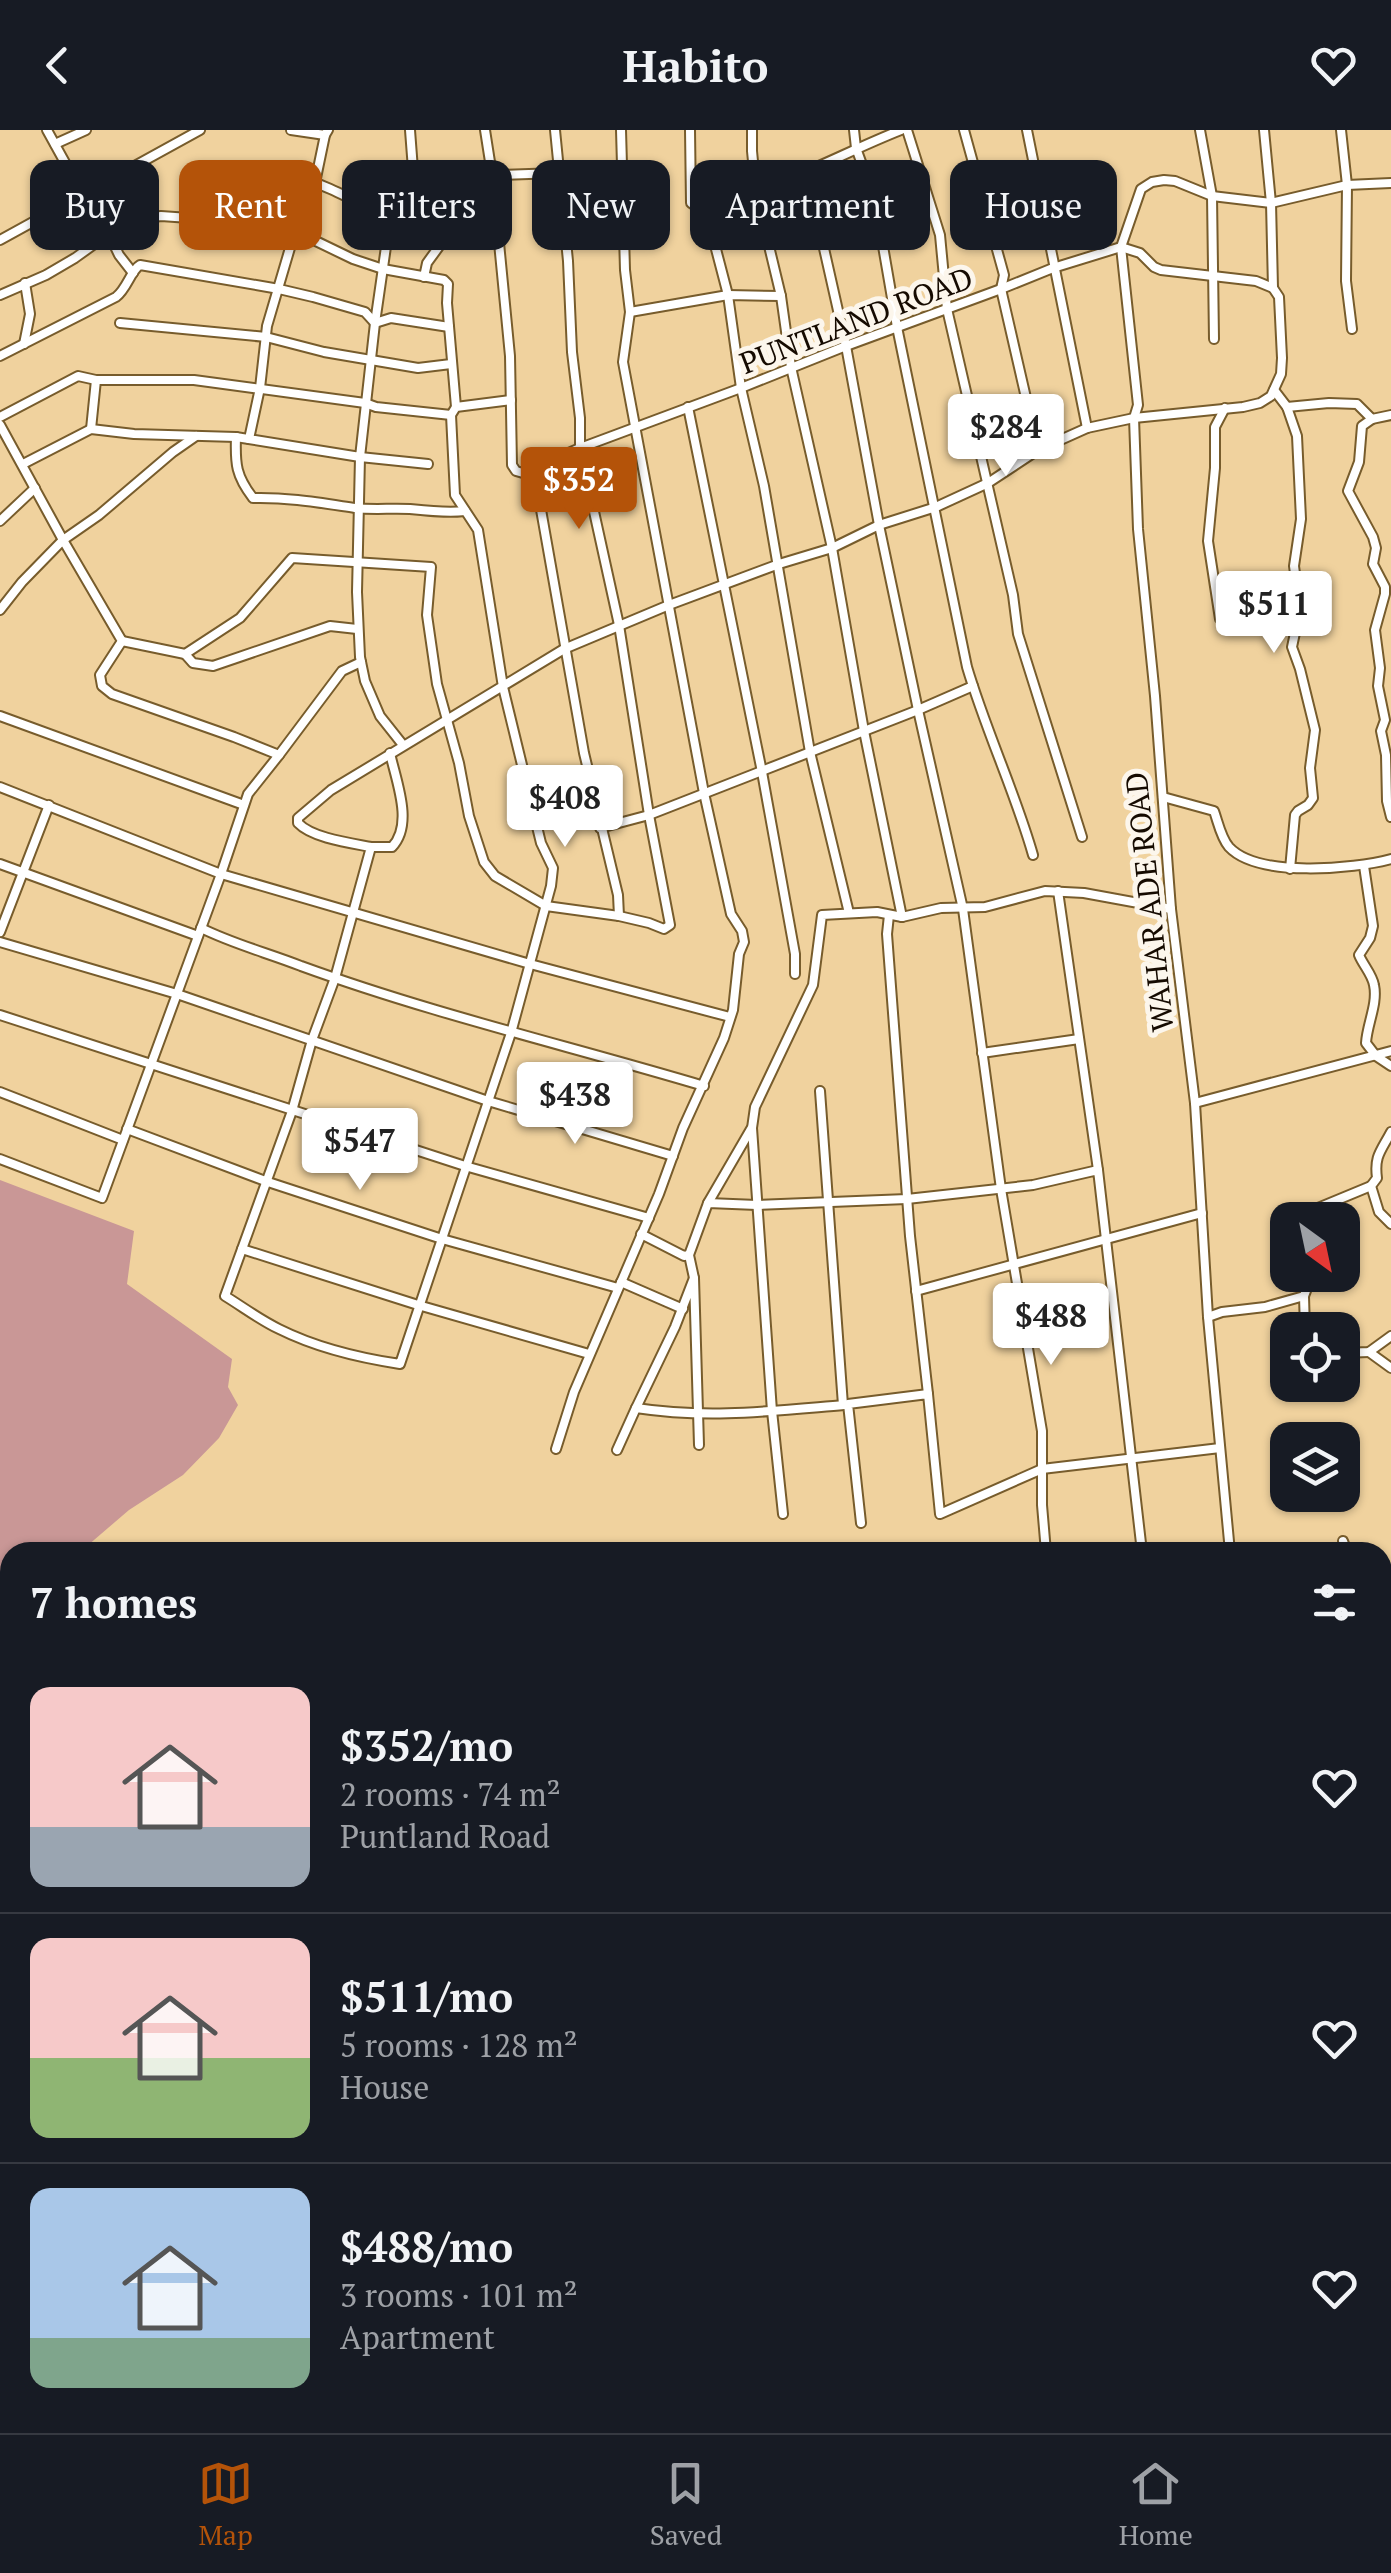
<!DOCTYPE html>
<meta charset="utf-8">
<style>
:root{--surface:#171b24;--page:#242831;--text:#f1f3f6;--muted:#9ea1a6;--line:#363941;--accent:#b45309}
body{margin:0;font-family:"PT Serif",serif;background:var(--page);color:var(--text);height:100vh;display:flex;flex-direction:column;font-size:38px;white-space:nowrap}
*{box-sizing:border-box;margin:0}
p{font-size:32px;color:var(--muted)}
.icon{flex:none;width:55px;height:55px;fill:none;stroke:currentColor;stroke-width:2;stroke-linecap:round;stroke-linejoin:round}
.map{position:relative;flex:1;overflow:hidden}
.sheet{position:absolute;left:0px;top:1412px;width:1392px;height:892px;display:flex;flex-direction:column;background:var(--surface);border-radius:30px 30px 0 0;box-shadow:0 2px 8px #0004}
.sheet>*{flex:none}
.banner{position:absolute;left:30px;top:30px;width:1332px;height:90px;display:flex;gap:20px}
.needle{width:65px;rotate:147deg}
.tools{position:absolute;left:1270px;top:1072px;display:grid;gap:20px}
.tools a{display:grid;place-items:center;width:90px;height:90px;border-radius:20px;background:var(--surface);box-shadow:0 2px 8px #0004;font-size:50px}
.price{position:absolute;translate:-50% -85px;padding:0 22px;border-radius:10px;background:#fff;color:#222;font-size:32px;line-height:65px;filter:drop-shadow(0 2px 5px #0008)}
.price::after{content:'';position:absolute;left:50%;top:60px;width:30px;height:22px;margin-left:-15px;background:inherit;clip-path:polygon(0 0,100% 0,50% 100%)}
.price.current{background:var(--accent);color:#fff}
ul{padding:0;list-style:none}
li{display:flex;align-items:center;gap:30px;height:250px;padding:0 30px}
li+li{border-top:2px solid var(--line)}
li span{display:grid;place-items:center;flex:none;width:280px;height:200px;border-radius:20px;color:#555}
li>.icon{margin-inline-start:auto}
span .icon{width:120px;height:120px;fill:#fffc;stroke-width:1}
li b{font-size:42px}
h2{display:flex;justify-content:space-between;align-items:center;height:120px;padding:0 30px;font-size:42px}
.chip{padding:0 35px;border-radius:20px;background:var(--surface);box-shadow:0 2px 8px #0004;font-size:35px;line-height:90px}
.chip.current{background:var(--accent);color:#fff}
header{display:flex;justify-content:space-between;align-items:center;height:130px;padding:0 30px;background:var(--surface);font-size:45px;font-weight:600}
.menu{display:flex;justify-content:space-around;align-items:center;height:140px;border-top:2px solid var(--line);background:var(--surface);font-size:28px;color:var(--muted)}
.menu a{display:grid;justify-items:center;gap:5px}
.menu .current{color:var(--accent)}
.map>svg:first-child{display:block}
</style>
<header><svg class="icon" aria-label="back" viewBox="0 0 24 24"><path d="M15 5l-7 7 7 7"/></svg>Habito<svg class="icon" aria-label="heart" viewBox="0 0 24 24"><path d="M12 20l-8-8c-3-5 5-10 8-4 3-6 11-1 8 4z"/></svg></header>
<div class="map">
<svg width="1391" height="2303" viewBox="0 0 1391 2303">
<rect width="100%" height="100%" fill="#f0d29e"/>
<g fill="#c99796">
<polygon points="0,1050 134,1101 127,1154 232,1229 228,1257 238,1275 219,1308 183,1345 129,1380 80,1422 10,1422 10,1443 0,1442"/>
<polygon points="0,2077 10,2136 10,2295 30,2295 32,2303 0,2303"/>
</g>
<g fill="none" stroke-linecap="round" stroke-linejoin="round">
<g stroke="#775c2c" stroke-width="12">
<g id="street">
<polyline points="47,0 95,87 107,100 119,125 133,143"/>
<polyline points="291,0 325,5"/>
<polyline points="485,0 493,51 510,226 512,335 516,341 523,343 580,318 741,258 846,216 1001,159 1053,138 1121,117"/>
<path d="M 690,0 L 691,73 L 697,77 L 705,77 C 716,75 725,70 735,67 C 793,52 845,22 901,0"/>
<polyline points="752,0 752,21 756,62 781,166 791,237 832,418 864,601 902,787"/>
<path d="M 854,0 L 856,18 L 875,70 L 897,197 L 967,537 C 986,601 1015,662 1033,725"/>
<polyline points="907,0 940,105 947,179 1013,465 1018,504 1082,707"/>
<polyline points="964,0 1004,145 1001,159 1038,320"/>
<polyline points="1027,0 1087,298"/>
<polyline points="1200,0 1212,66 1214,209"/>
<polyline points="1341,0 1347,55 1346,151 1352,199"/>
<polyline points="55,14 86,0"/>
<polyline points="807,43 846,216 879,395 918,580 963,779 1001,1059 1042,1301 1042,1375 1046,1422"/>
<polyline points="494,49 499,45 557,43"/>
<polyline points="705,77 728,165 741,258 764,356 810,622 849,783"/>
<polyline points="390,89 443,102 443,111 427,133 424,147"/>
<polyline points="0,110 200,0"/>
<polyline points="409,111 416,79 410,0"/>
<polyline points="1121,117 1140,123 1154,137 1161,140 1256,151 1273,158"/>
<polyline points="0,165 46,145 75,128 100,110 107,100 120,92 161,86 258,93 295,101 353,129 383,139 444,150 448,154 447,173 456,277"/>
<polyline points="630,182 728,165 781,166"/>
<polyline points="120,193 266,207 324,222 418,238 451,234"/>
<polyline points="24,214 30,184 25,153"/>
<path d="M 0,226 L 116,167 C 127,159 131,140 140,135 L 279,159 L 313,167 L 365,182 L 375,193 L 391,188 L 449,197"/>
<polyline points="1274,260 1287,277 1297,306 1301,389 1294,436 1300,479 1292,517 1300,539 1315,600 1310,638 1313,668 1308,675 1298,681 1295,685 1290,739"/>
<path d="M 511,270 L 456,277 L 451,285 L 455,365 L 478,400 L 503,557 L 541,713 L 553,738 L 551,756 L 511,903 L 400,1234 C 360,1228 315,1217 279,1199 C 260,1190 243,1177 225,1166 L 292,981 L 312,910 L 335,848 L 371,717 C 350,713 312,708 298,693 L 298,688 L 331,660 L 564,519 L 669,475 L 779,434 L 832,418 L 879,395 L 936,377 L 988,353 L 1038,320 L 1087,298 L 1134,288 L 1243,277 L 1260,273 L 1271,266 L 1281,244 L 1282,228 L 1279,167 L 1273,158 L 1271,73 L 1264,0"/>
<polyline points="688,277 762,642 795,824 795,844"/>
<polyline points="1287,277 1329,273 1357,274 1372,289 1391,285"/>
<polyline points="0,287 78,246 96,250 194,250 365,273 376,277 451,285"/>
<polyline points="1372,289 1362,296 1359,332 1348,361 1373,407 1376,418 1373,434 1385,457 1385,464 1375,500 1380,538 1378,556 1385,590 1381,601 1386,625 1387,671 1391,687"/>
<polyline points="0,295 63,410 122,511 100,545 102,556 112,564 234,607 279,625 248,664 221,744 102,1068 0,1029"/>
<polyline points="91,299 96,250"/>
<path d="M 236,307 C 235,334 236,346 253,368 C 287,367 321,373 355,378 C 373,380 392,378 410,379 C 429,381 446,383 465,381"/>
<polyline points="249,309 260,258 267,196 295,101 315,53 325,5 328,0"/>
<path d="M 23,334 L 91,299 L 134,304 L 236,307 L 360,327 L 375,193 L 390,89 C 358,73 324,52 288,45 C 260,39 229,41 200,43"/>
<polyline points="534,340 584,623 618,765 619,786"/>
<polyline points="0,391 35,358"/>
<polyline points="0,480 22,452 63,410 99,385 173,322 196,306"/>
<polyline points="1220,489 1208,411 1215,338 1215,297 1225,278"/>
<polyline points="122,511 185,524 240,488 292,428 431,437 427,485 437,554 459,633 469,686 484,732 495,746 546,776 619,786 649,793 664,799 670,795 649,685 619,495 580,318 580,288 572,222 568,131 555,0"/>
<polyline points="185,524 193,533 213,536 330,496 357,499"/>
<polyline points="0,586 244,675"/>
<polyline points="403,615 380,586 365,551 360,527 357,462 360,327 428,334"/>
<polyline points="279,625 342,541 361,532"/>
<polyline points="0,657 221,744 530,834 730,887"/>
<path d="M 1163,667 L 1214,681 C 1218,692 1221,708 1229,717 C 1258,748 1353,739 1391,729"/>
<polyline points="600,698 649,685 918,580 973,556"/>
<path d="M 371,717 L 392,717 C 414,694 396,651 390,623"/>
<polyline points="0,734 198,806"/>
<path d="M 1364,736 L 1373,796 L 1370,808 L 1359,825 C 1363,835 1372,844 1374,855 C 1378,874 1367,894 1366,913 L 1376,926 L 1391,936"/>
<polyline points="1058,761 1098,1040"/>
<polyline points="889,785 887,804 910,1106 928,1264"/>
<path d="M 201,798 C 233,814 268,823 301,836 C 433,884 570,916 704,956"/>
<polyline points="0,802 49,675"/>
<polyline points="0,812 177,864 488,971 673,1026"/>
<polyline points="0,885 465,1036 649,1088"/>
<polyline points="982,923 1079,909"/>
<polyline points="820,961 843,1275"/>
<polyline points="0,962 123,1010"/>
<polyline points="1195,973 1391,921"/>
<polyline points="127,999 268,1052 442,1109 618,1158"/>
<path d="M 1391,1002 C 1381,1021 1374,1026 1377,1048 L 1371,1056 L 1379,1082 L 1391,1094"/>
<polyline points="708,1073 751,999"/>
<polyline points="1312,1090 1313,1080 1371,1056"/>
<polyline points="641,1104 684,1126 689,1125"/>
<polyline points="242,1119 418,1175 589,1224"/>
<polyline points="694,1148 689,1125 708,1073 757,1075 907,1069 1033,1055 1098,1040 1142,1422"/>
<polyline points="621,1152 683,1179"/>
<polyline points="916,1161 1202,1083"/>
<polyline points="1208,1187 1222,1182 1265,1177 1304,1166"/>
<polyline points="1305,1200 1304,1166 1312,1145"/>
<polyline points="1369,1222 1391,1238"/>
<polyline points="1342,1223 1369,1222 1391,1206"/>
<polyline points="1277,1230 1282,1239 1288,1237"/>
<polyline points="636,1278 675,1197 694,1148 699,1315"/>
<polyline points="556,1319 574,1262 659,1064 683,998 724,908 733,880 739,824 744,812 742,801 731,784 704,663 623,232 630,182 625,140 621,0"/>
<path d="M 617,1320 L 636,1278 C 708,1289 772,1281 844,1275"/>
<polyline points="783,1384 772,1281 752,998 755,977 813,855 822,785 877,782 902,787 941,778 985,777 1045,761 1084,763 1171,779"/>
<polyline points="861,1393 848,1274 928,1264 940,1384 1042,1339 1220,1318"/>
<polyline points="1343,1411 1347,1422"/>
<polyline points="1230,1422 1208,1187 1195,973 1171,779 1155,566 1138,399 1134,288 1138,275 1121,117 1141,59 1152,52 1164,50 1175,51 1212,66 1271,73 1347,55 1391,53"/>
<polyline points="1382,1480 1391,1477"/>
<polyline points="1382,1711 1391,1709"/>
<polyline points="1382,1872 1391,1933"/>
<polyline points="472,2295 472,2303"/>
<polyline points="626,2295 628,2303"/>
<polyline points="697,2295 698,2303"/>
</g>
</g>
<g stroke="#775c2c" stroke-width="15">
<g id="secondary">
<polyline points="1382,2135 1391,2133"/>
<polyline points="1335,2295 1336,2303"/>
<polyline points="580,2303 615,2295"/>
</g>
</g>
<use href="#street" stroke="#fff" stroke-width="8"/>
<use href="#secondary" stroke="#f0e1f4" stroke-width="10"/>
</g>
<g text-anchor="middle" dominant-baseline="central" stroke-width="10" stroke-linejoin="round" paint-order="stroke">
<g font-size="30" fill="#150a00" stroke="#fcf6ec">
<text transform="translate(856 190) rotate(-21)">PUNTLAND ROAD</text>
<text transform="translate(1149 772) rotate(-96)">WAHAR ADE ROAD</text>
</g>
</g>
</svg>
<div class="tools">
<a><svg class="needle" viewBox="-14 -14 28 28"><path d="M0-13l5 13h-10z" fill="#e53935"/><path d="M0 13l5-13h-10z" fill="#9ea1a6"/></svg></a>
<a><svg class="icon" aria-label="locate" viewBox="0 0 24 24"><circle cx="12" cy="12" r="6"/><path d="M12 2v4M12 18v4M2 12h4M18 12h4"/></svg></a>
<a><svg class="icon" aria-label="layers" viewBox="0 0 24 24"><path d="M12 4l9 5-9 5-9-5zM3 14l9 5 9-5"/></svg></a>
</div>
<b class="price" style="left:1006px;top:349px">$284</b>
<b class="price current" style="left:579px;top:402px">$352</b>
<b class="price" style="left:1274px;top:526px">$511</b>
<b class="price" style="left:565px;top:720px">$408</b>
<b class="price" style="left:575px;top:1017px">$438</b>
<b class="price" style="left:360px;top:1063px">$547</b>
<b class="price" style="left:1051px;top:1238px">$488</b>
<div class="banner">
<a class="chip">Buy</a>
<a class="chip current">Rent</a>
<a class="chip">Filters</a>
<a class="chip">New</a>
<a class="chip">Apartment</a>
<a class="chip">House</a>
</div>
<section class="sheet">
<h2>7 homes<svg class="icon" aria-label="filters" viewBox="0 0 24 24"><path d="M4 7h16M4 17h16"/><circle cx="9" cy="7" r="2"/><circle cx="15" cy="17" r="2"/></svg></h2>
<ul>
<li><span style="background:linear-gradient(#f6c9c9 70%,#9aa5b1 0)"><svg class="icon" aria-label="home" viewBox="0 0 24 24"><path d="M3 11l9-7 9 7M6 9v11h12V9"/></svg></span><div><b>$352/mo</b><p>2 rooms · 74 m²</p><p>Puntland Road</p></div><svg class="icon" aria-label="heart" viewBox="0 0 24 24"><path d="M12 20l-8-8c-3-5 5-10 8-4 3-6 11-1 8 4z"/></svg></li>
<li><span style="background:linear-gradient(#f6c9c9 60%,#8fb573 0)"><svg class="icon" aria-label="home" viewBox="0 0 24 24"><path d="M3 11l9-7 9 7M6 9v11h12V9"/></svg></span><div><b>$511/mo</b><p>5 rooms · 128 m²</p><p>House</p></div><svg class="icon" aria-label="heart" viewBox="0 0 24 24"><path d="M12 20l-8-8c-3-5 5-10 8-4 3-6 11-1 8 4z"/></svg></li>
<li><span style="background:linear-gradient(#a9c7e8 75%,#7fa58c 0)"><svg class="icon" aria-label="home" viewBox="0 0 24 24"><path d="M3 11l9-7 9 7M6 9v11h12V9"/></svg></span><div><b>$488/mo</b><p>3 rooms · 101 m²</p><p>Apartment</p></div><svg class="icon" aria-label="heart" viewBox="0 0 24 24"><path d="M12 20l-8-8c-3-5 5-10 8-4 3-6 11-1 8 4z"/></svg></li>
</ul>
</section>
</div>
<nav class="menu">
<a class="current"><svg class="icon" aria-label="map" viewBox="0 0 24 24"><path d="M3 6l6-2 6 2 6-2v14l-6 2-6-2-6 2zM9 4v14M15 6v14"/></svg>Map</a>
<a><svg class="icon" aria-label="saved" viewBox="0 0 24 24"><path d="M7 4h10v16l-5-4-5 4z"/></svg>Saved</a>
<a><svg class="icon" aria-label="home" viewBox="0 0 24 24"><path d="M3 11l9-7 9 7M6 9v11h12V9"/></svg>Home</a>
</nav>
